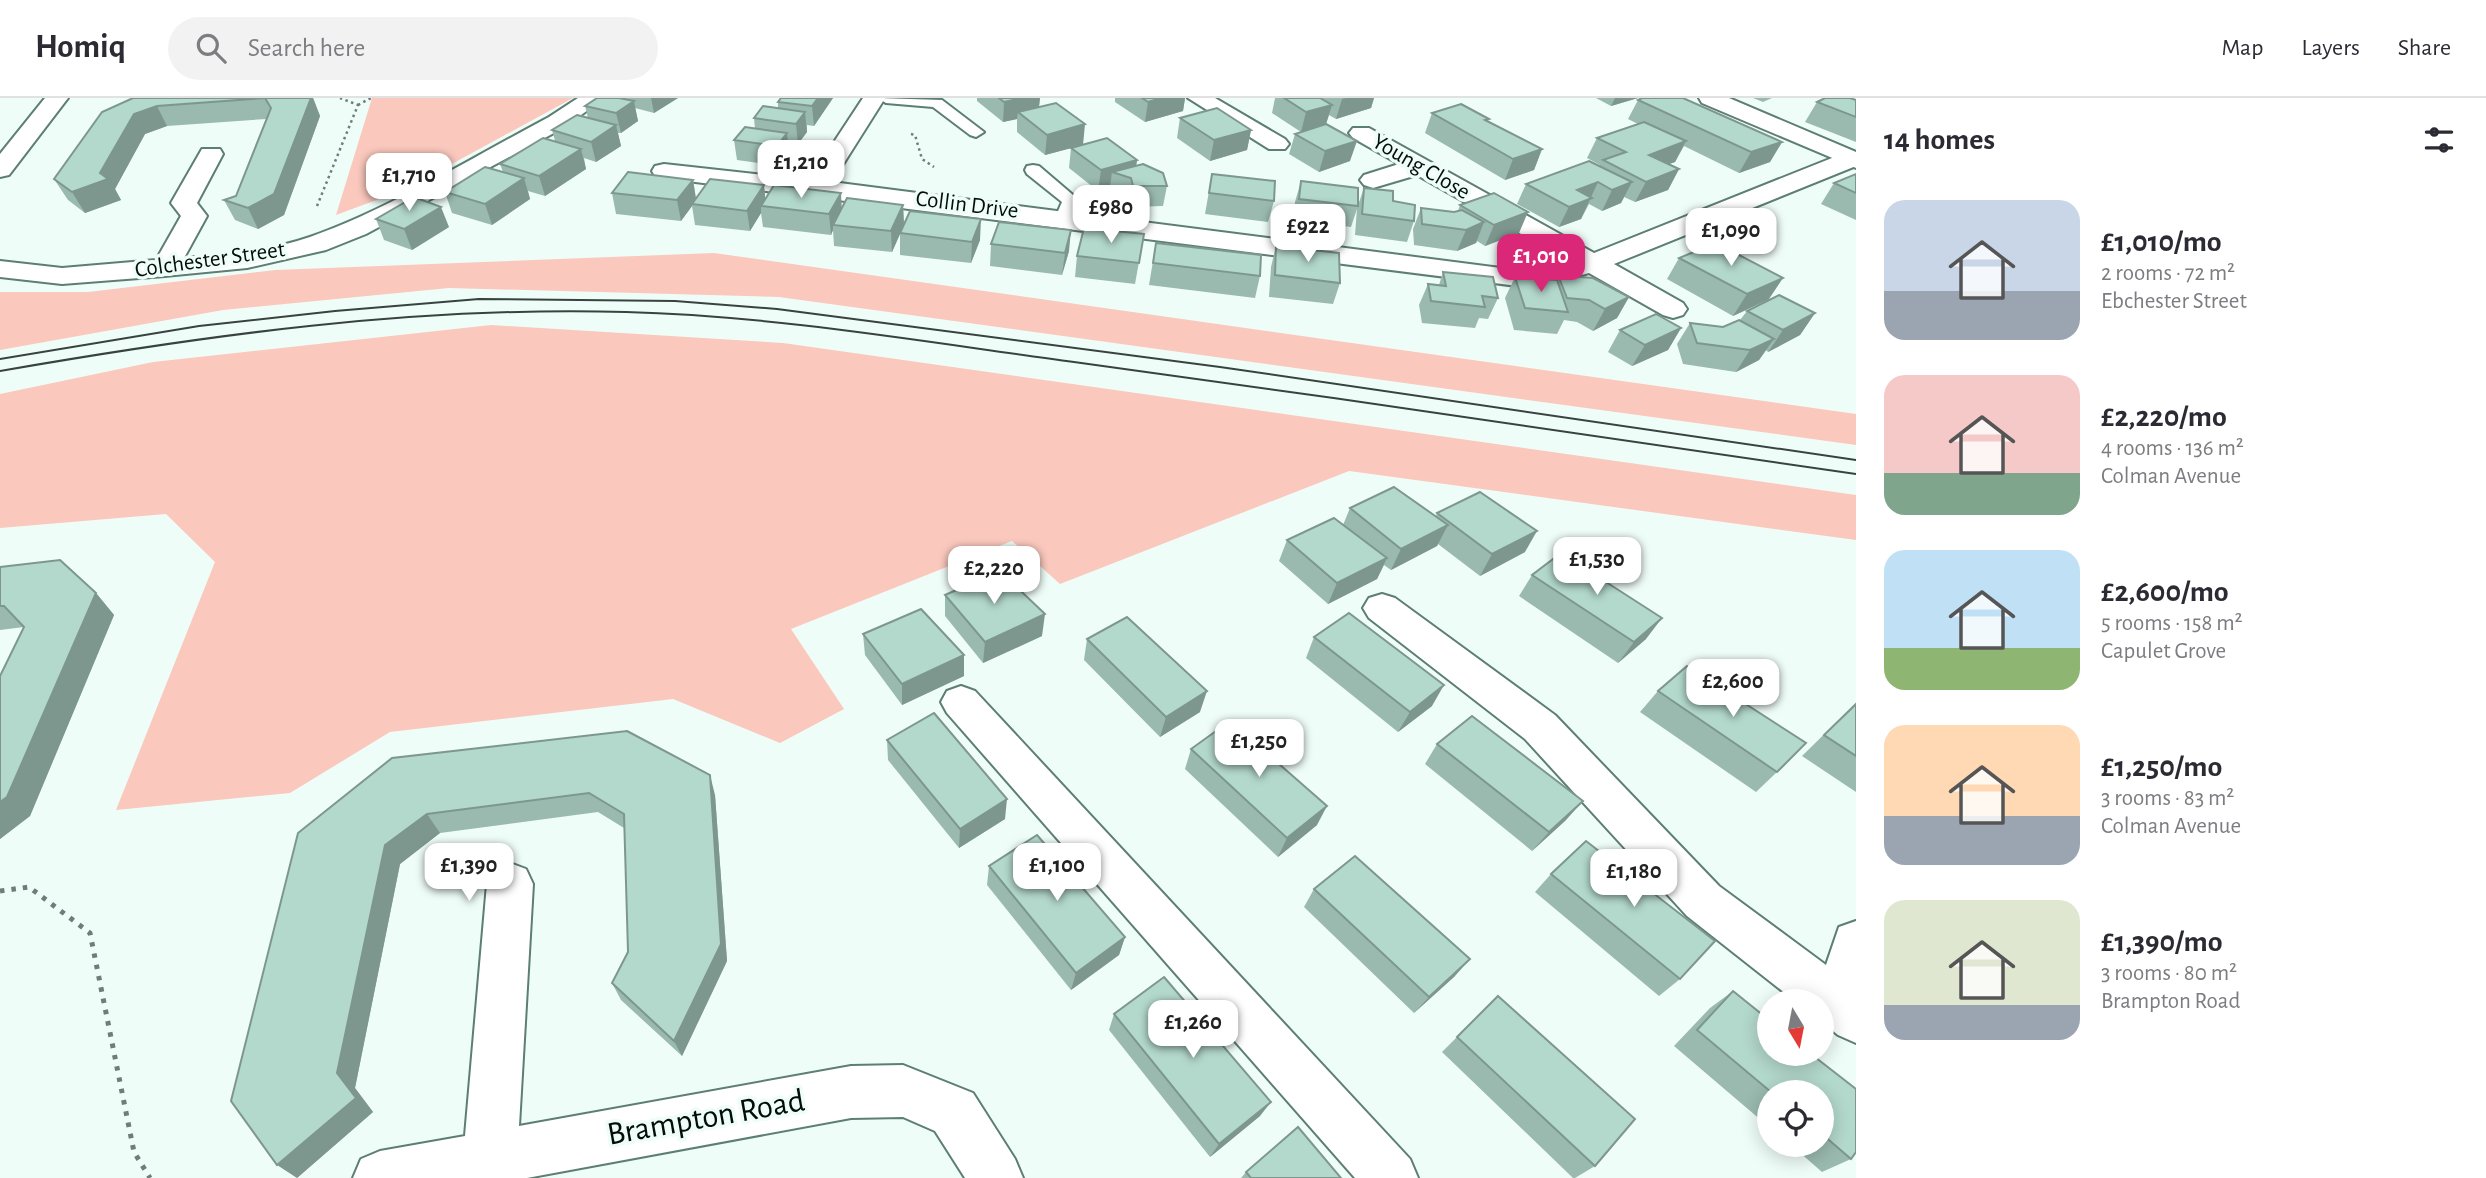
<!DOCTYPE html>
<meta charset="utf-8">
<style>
:root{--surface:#fff;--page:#f2f2f3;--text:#2b2b33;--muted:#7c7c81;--line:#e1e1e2;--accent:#db2777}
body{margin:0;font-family:"Alegreya Sans",sans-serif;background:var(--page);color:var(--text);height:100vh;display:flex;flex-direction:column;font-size:26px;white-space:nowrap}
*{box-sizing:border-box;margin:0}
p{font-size:23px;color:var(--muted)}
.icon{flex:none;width:38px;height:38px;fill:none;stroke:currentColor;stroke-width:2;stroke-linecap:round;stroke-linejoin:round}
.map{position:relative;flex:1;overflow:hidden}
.sheet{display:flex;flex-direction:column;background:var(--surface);width:630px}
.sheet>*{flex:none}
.needle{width:46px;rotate:170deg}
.buttons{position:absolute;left:1757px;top:891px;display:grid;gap:14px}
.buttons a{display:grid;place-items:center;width:77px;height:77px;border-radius:50%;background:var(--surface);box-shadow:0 4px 18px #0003;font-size:35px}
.price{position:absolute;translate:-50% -60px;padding:0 16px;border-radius:14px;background:#fff;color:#222;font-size:23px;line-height:46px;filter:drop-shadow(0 2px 4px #0008)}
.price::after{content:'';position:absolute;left:50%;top:42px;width:21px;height:16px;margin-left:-10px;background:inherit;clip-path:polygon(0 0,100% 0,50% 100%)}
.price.on{background:var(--accent);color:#fff}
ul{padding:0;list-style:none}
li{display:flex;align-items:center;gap:21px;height:175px;padding:0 28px}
li span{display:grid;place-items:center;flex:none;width:196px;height:140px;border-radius:21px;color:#555}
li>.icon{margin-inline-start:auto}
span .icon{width:84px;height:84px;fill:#fffc;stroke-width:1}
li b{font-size:30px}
h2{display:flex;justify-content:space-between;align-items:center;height:84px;padding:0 28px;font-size:30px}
header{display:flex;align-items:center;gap:42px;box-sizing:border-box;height:98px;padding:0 35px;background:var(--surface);border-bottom:2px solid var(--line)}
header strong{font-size:33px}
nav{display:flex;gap:38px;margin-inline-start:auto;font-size:24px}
.search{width:490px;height:63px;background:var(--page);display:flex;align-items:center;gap:18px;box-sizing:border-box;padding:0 24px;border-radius:38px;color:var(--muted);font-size:26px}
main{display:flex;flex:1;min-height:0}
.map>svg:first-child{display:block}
</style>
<header>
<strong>Homiq</strong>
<div class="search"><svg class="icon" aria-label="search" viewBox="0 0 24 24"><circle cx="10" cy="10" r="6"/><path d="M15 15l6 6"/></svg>Search here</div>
<nav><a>Map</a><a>Layers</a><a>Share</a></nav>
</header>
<main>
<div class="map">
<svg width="1856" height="1080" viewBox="0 0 1856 1080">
<rect width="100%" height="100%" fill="#effdf8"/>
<g fill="#fac8bd">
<polygon points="372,0 573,0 406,91 336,117"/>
<polygon points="714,155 1856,316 1856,347 779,199 449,190 223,212 0,252 0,194 88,194 275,172"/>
<polygon points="491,227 783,245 1856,397 1856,442 1349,373 1060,486 1012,443 791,531 844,611 780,645 673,601 390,634 290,695 116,712 215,464 166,416 0,430 0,296 153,264"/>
</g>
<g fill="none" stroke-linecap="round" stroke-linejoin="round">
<g stroke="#5c7e73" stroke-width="4">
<g id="service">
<polygon points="878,0 942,2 984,34 976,39 970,37 933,9 886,5"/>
<polygon points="1033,67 1039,68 1080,103 1070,124 1064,125 1055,120 1062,104 1027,76 1025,72 1027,68"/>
</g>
</g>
<g stroke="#5c7e73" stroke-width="4">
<g id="minor">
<polygon points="45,0 68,0 9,77 0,79 0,56"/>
<path d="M 578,0 L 604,0 L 565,29 L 366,136 L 326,152 L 247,170 L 165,178 L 62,186 L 0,179 L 0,163 L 62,170 L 156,162 L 181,118 L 171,105 L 202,51 L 220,51 L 223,56 L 197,105 L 207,118 L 184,160 C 226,156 270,153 310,139 C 390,111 473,59 549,19 Z"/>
<polygon points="863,0 885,0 832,84 1532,174 1569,163 1417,77 1373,90 1364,87 1360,82 1364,77 1399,66 1353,40 1349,35 1353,30 1369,30 1594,155 1842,56 1856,55 1856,68 1614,166 1683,205 1687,211 1683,217 1673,220 1663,217 1589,175 1533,190 664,80 655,78 652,73 655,68 664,66 809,82"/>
<polygon points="1188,0 1215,0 1285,41 1289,46 1285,51 1269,51"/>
<polygon points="1382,496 1395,500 1555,617 1719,788 1826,867 1839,829 1856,823 1856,945 1838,937 1822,924 1822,903 1795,903 1687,818 1525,641 1369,520 1363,510 1369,500"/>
<polygon points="961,588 975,593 1410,1061 1418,1080 1355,1080 947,615 941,604 947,593"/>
<polygon points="510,765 526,771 533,786 519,1028 851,968 903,967 973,995 1015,1061 1023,1080 965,1080 935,1033 903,1019 851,1020 527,1080 353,1080 361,1061 380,1053 465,1038 487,786 494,771"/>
</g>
</g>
<g stroke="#5c7e73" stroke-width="4">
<polygon id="tertiary" points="1699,0 1729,0 1856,54 1856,70 1702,5"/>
</g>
<g stroke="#707c78" stroke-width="2.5" stroke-dasharray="2.5 3.5" stroke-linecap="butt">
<polyline points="358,7 371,0"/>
<polyline points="911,36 915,37 922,61 934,69"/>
<polyline points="317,108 358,7 340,0"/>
</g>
<polyline stroke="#707c78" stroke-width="5" stroke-dasharray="4.5 7" stroke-linecap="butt" points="0,793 29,789 90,835 134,1054 150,1080"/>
<use href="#service" fill="#fff" fill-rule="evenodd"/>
<use href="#minor" fill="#fff" fill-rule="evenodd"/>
<use href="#tertiary" fill="#fff" fill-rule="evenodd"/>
<g stroke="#384340" stroke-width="2">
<polyline points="0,261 199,228 335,213 479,201 675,203 777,211 1220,269 1856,362"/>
<path d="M 0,273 C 207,237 415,208 626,214 C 776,218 925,244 1074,264 C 1335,299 1595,338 1856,376"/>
</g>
</g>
<g fill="#9abaaf">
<polygon points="133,0 313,0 320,18 284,117 258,131 235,122 224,102 236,98 266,21 167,28 145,36 115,91 121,102 85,115 68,102 54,81"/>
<polygon points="621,0 678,0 654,15 635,10 638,23 621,35 618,35 621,48 596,64 584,60 586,71 545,98 528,93 530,101 492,127 452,115 445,94 503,74 500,66 555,43 552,32 588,20 585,8"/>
<polygon points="833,0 814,28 807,27 807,34 798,46 788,45 789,55 780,68 737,62 734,42 755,31 754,20 778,10 778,4"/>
<polygon points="977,0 1040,0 1039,9 1083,47 1137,62 1136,68 1167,88 1163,108 1130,109 1128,101 1110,95 1110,89 1098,93 1069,70 1071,50 1045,57 1017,34 1017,21 1003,24 977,3"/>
<polygon points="1115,0 1185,0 1183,13 1145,24 1115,4"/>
<polygon points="1275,0 1374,0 1371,10 1336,21 1329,17 1326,26 1350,63 1319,74 1289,56 1295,36 1315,30 1301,34 1272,15"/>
<polygon points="1596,0 1638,0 1611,8"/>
<polygon points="1753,0 1772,0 1763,4"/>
<polygon points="1638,2 1782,44 1770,64 1739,75 1684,48 1675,64 1669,66 1679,71 1668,92 1635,104 1624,99 1621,105 1602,113 1589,106 1581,121 1559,129 1517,106 1526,86 1600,68 1600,67 1587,60 1597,40 1638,26 1628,21"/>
<polygon points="1856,2 1856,44 1805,24 1817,4"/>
<polygon points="1432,15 1489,21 1488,23 1542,51 1534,72 1505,82 1425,35"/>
<polygon points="1180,20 1251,32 1247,52 1210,63 1177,40"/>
<polygon points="1212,76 1274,103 1268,124 1205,116"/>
<polygon points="1856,76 1856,122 1821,106 1834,85"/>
<polygon points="693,82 696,100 764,87 765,101 842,110 903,107 904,127 980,142 971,165 900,157 900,136 892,154 834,148 833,132 831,137 763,129 761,115 750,133 695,127 692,108 681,123 616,116 612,95"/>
<polygon points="1301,83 1358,108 1351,129 1294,122 1295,104"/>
<polygon points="1364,90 1393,103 1414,123 1407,144 1355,137 1357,110"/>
<polygon points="1460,107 1519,135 1485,148 1477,143 1476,145 1457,153 1414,147 1413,131 1421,110 1454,114 1458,113"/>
<polygon points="376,121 449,129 412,152 384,142"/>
<polygon points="1144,136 1135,186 1075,179 1077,158"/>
<polygon points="1156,145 1260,178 1255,200 1149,187"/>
<polygon points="991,146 1069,153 1062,177 990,168"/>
<polygon points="1276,148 1340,185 1333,206 1269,199 1271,169"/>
<polygon points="1679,160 1769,201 1815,215 1800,237 1768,254 1766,252 1759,262 1736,274 1683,266 1677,246 1690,225 1723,229 1740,222 1747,213 1768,202 1733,218 1667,181"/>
<polygon points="1443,174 1498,200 1488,221 1479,220 1475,230 1422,225 1419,207 1428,186 1439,187"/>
<polygon points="1558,177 1629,199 1617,220 1593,233 1577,224 1564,222 1557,236 1514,232 1505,200 1515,179 1556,182"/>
<polygon points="1681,230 1668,252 1632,268 1608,254 1620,232"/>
<polygon points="1350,410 1436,418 1437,415 1525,454 1480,478 1438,446 1437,448 1391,472 1384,467 1377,481 1328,506 1279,463 1287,442 1343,427"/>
<polygon points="0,469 96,495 114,517 30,718 0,741 0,578 24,529 0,532"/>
<polygon points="1532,477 1646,541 1618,565 1519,498"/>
<polygon points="945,497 1042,538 983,565 945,518"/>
<polygon points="863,536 964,557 964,578 902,607 865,557"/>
<polygon points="1314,539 1432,608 1398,634 1306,560"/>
<polygon points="1087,541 1200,614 1160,639 1084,562"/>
<polygon points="1658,593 1777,674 1756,694 1640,614"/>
<polygon points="1856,605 1856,694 1802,658"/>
<polygon points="887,642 1005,721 959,750 888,662"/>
<polygon points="1437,646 1566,722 1532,753 1425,666"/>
<polygon points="1191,651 1317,727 1278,759 1185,671"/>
<polygon points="392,660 715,697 727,863 682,958 621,902 612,885 628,854 624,730 598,714 440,735 400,766 355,990 373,1014 297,1080"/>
<polygon points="989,768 1125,839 1119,857 1071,892 987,787"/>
<polygon points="1551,776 1680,881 1659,898 1535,794"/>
<polygon points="1314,791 1455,878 1414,915 1304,809"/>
<polygon points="1733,893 1769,922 1769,956 1811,956 1856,991 1856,1054 1851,1061 1822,1074 1790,1046 1822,1046 1822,994 1769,994 1769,1029 1674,948 1710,910"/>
<polygon points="1498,898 1595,1068 1575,1080 1573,1080 1442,954"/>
<polygon points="1114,916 1260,1018 1210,1059 1109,932"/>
<polygon points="1246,1074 1341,1080 1241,1080"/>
</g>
<g fill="#7d978f">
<polygon points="311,0 313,0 320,18 284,117 258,131 248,110"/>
<polygon points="651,0 678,0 654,15"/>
<polygon points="818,0 833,0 814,28 812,8"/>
<polygon points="1022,0 1040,0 1038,16 1018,14 1017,21 1003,24 1004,4"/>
<polygon points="1161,0 1185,0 1183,13 1145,24 1148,4"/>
<polygon points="1346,0 1374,0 1371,10 1336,21 1342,1"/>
<polygon points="1615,0 1638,0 1611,8"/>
<polygon points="634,3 638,23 621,35 616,15"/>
<polygon points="1332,7 1326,26 1301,34 1306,14"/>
<polygon points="157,8 167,28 145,36 115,91 121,102 85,115 72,94 100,75 134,16"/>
<polygon points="805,14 807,34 798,46 796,26"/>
<polygon points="1085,26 1083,47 1045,57 1047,37"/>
<polygon points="616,27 621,48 596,64 591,44"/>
<polygon points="1251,32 1247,52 1210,63 1214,42"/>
<polygon points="787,35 789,55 780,68 777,48"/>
<polygon points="1357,43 1350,63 1319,74 1325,53"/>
<polygon points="1686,43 1675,64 1639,77 1649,57"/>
<polygon points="1782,44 1770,64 1739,75 1751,54"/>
<polygon points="581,51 586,71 545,98 539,78"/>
<polygon points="1542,51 1534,72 1505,82 1513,61"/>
<polygon points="1137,62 1134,83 1131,80 1112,74 1110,89 1098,93 1101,72"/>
<polygon points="1679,71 1668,92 1635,104 1646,84"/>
<polygon points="524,80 530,101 492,127 485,106"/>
<polygon points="693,82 696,102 692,106 692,108 681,123 677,102"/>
<polygon points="1598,84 1581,121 1559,129 1577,92"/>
<polygon points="1632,84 1621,105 1602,113 1612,92"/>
<polygon points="764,87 766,108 761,108 761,115 750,133 747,113"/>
<polygon points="841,95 842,116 833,127 833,132 831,137 829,116"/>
<polygon points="903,107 904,127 892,154 891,133"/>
<polygon points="441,109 449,129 412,152 404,131"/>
<polygon points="1528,114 1519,135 1485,148 1494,127"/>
<polygon points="981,121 980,142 971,165 972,144"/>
<polygon points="1484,124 1476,145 1457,153 1466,132"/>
<polygon points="1071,132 1069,153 1062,177 1065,155"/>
<polygon points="1783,180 1769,201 1733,218 1747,196"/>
<polygon points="1629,199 1617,220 1593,233 1605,211"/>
<polygon points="1815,215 1800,237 1768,254 1783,232"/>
<polygon points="1681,230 1668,252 1632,268 1645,247"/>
<polygon points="1774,241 1759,262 1736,274 1750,252"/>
<polygon points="1448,427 1437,448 1391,472 1401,451"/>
<polygon points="1537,433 1525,454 1480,478 1492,456"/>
<polygon points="1387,460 1377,481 1328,506 1337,485"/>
<polygon points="96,495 114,517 30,718 0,741 0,704"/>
<polygon points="1045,516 1042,538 983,565 985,544"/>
<polygon points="1662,520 1646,541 1618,565 1634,544"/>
<polygon points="964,557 964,578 902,607 902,586"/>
<polygon points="1444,587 1432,608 1398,634 1410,614"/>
<polygon points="1207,593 1200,614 1160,639 1166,619"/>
<polygon points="710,677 715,697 727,863 682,958 674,943"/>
<polygon points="1007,701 1005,721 959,750 960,731"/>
<polygon points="1583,703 1566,722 1532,753 1549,734"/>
<polygon points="1327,708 1317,727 1278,759 1287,740"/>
<polygon points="427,716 440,735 400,766 355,990 373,1014 297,1080 277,1067 337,975 385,747"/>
<polygon points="1125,839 1119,857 1071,892 1076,875"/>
<polygon points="1470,861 1455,878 1414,915 1429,899"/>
<polygon points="1271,1004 1260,1018 1210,1059 1219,1046"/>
</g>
<g fill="#b3d8cc" stroke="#7d978f" stroke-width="2">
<polygon points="133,0 311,0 274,96 248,110 224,102 236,98 271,10 265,0 157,8 134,16 100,75 108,81 72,94 54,81 102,14"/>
<polygon points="597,0 619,0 634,3 616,15 585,8"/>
<polygon points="781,0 818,0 812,8 778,4"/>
<polygon points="999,0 1022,0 1004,4"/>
<polygon points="1142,0 1161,0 1148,4"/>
<polygon points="1284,0 1320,0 1332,7 1306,14"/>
<polygon points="1642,0 1683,0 1782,44 1751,54 1638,2"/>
<polygon points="1825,0 1850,0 1856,2 1856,19 1817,4"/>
<polygon points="1056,5 1085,26 1047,37 1018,14"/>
<polygon points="1461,6 1489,21 1485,22 1542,51 1513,61 1432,15"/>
<polygon points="763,8 805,14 796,26 754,20"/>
<polygon points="1217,10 1251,32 1214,42 1180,20"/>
<polygon points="577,17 616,27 591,44 552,32"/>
<polygon points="1644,24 1686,43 1649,57 1679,71 1646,84 1603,62 1626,54 1597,40"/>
<polygon points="1326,26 1357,43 1325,53 1295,36"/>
<polygon points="745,29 787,35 777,48 734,42"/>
<polygon points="543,40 581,51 539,78 500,66"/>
<polygon points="1107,40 1137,62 1101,72 1071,50"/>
<polygon points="1589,63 1632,84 1612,92 1598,84 1577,92 1592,100 1569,109 1526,86"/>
<polygon points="1143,66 1163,75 1167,88 1133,88 1131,80 1112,74"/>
<polygon points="485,69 524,80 485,106 445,94"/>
<polygon points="628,74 693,82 677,102 612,95"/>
<polygon points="1212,76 1275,83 1274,103 1209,95"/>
<polygon points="1856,76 1856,95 1834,85"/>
<polygon points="710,81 764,87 747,113 692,106"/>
<polygon points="1301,83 1358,90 1358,108 1299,101"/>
<polygon points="774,87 841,95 829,116 761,108"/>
<polygon points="1364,90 1393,93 1393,103 1415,107 1414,123 1362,116"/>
<polygon points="1494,95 1528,114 1494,127 1460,107"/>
<polygon points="414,99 441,109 404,131 376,121"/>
<polygon points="847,100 903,107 891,133 833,127"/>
<polygon points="1421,110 1454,114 1462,112 1484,124 1466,132 1422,126"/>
<polygon points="910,113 981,121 972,144 900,135"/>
<polygon points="999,124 1071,132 1065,155 991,146"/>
<polygon points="1084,130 1144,136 1139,165 1077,158"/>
<polygon points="1156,145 1261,157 1260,178 1153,165"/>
<polygon points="1716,145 1783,180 1747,196 1679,160"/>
<polygon points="1276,148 1339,155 1340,185 1275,177"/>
<polygon points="1443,174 1493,179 1498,200 1482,198 1485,209 1431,203 1428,186 1446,188"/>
<polygon points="1558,177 1593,180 1629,199 1605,211 1589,202 1567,200"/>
<polygon points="1515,179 1557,182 1568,214 1525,210"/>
<polygon points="1779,197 1815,215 1783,232 1747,213"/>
<polygon points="1656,216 1681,230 1645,247 1620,232"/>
<polygon points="1739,222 1774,241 1750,252 1697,245 1690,225 1723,229"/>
<polygon points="1394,389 1448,427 1401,451 1350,410"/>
<polygon points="1480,394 1537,433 1492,456 1437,415"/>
<polygon points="1334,420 1387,460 1337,485 1287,442"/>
<polygon points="1561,455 1662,520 1634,544 1532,477"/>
<polygon points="60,462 96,495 7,699 0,704 0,578 24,529 4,508 0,508 0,469"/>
<polygon points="1000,473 1045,516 985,544 945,497"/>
<polygon points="921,511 964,557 902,586 863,536"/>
<polygon points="1349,515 1444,587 1410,614 1314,539"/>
<polygon points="1127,519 1207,593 1166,619 1087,541"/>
<polygon points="1687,568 1806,645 1777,674 1658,593"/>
<polygon points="1856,606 1856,658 1824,637"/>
<polygon points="934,615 1007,701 960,731 887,642"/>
<polygon points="1472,618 1583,703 1549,734 1437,646"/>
<polygon points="1230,623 1327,708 1287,740 1191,651"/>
<polygon points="627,633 710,677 721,846 674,943 612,885 628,854 624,716 589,695 427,716 385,747 337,975 356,1000 277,1067 231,1003 298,735 392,660"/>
<polygon points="1037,737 1125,839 1076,875 989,768"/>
<polygon points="1586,743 1715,843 1680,881 1551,776"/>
<polygon points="1355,758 1470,861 1429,899 1314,791"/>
<polygon points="1164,879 1271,1004 1219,1046 1114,916"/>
<polygon points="1733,893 1769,922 1769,956 1811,956 1856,991 1856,1054 1851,1061 1822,1036 1822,994 1771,994 1697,932"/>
<polygon points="1498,898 1635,1021 1595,1068 1457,939"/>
<polygon points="1298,1029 1341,1080 1251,1080 1246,1074"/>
</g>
<g text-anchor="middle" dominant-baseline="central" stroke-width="7" stroke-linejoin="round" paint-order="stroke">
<g font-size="23" fill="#030e0b" stroke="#effdf8">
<text transform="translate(1421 69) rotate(30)">Young Close</text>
<text transform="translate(967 107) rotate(7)">Collin Drive</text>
<text transform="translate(210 162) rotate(-8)">Colchester Street</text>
</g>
<g font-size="33" fill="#030e0b" stroke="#effdf8">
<text transform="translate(706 1020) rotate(-10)">Brampton Road</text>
</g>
</g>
</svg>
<div class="buttons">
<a><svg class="needle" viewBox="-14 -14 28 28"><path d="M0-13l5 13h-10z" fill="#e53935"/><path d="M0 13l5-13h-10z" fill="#7c7c81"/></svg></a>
<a><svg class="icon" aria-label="locate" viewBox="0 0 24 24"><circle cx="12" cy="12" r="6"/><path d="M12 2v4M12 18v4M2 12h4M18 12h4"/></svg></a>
</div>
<b class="price" style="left:801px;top:102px">£1,210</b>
<b class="price" style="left:409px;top:115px">£1,710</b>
<b class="price" style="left:1111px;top:147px">£980</b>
<b class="price" style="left:1308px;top:166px">£922</b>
<b class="price" style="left:1731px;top:170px">£1,090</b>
<b class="price on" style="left:1541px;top:196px">£1,010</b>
<b class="price" style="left:1597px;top:499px">£1,530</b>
<b class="price" style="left:994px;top:508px">£2,220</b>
<b class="price" style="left:1733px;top:621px">£2,600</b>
<b class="price" style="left:1259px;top:681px">£1,250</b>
<b class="price" style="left:469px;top:805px">£1,390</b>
<b class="price" style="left:1057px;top:805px">£1,100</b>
<b class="price" style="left:1634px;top:811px">£1,180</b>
<b class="price" style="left:1193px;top:962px">£1,260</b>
</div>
<section class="sheet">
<h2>14 homes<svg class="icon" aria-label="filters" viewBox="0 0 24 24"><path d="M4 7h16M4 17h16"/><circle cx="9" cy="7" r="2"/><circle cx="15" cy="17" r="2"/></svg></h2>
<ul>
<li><span style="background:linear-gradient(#c9d6e8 65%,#9aa5b1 0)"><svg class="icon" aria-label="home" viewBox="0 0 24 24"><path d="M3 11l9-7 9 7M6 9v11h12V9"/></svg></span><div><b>£1,010/mo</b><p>2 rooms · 72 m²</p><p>Ebchester Street</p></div></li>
<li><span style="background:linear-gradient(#f6c9c9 70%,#7fa58c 0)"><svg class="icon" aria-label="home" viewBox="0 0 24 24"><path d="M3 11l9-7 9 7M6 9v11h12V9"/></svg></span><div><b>£2,220/mo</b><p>4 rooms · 136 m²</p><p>Colman Avenue</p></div></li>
<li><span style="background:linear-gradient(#bfe0f5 70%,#8fb573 0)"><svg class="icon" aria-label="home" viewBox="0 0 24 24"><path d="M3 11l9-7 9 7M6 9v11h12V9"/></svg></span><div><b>£2,600/mo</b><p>5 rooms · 158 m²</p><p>Capulet Grove</p></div></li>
<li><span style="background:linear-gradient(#ffd9b3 65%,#9aa5b1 0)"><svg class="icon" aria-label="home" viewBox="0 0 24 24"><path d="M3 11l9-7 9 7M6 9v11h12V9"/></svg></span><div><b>£1,250/mo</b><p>3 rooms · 83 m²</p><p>Colman Avenue</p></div></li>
<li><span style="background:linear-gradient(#dfe7d0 75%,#9aa5b1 0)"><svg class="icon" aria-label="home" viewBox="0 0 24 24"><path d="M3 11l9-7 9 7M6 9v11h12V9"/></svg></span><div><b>£1,390/mo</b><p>3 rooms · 80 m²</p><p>Brampton Road</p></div></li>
</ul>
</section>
</main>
